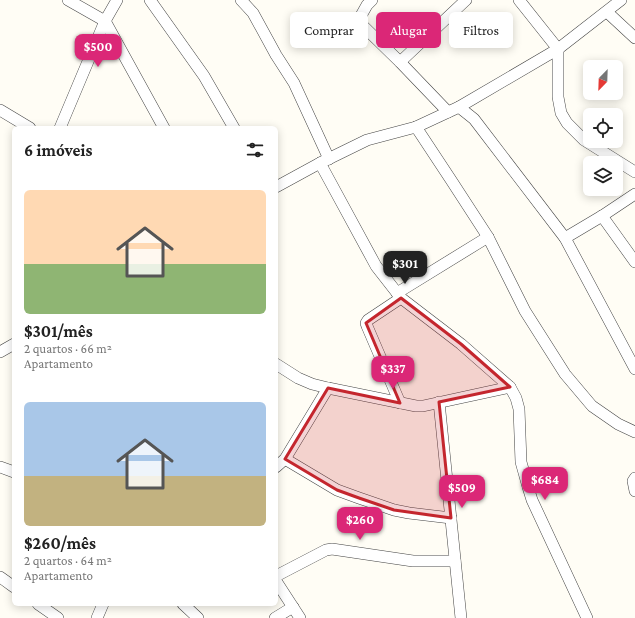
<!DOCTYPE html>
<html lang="pt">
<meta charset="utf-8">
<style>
:root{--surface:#fff;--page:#f2f2f2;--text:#222;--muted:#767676;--accent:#db2777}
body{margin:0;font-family:"Crimson Pro",serif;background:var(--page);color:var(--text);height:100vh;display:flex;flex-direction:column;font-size:15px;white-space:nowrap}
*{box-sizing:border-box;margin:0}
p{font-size:13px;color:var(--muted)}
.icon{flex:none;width:22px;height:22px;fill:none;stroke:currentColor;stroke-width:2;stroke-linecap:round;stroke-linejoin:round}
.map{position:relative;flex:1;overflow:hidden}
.side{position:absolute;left:12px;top:126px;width:266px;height:480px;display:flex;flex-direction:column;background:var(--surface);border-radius:6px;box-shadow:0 2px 10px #0003}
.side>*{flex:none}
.hud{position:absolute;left:290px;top:12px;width:285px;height:36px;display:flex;gap:8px}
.needle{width:26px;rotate:203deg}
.tools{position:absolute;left:583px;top:60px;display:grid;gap:8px}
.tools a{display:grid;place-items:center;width:40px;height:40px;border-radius:6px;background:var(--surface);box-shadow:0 2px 10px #0003;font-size:20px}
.price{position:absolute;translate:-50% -34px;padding:0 9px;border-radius:8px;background:var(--accent);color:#fff;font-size:13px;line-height:26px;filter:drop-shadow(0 1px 2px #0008)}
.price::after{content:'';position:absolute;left:50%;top:24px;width:12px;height:9px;margin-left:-6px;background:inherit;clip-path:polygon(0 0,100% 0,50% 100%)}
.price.current{background:#222;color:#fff}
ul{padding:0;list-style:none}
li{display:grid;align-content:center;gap:8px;height:212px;padding:0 12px}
li span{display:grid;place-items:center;height:124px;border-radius:6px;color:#555}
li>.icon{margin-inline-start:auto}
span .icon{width:72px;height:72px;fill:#fffc;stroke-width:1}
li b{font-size:17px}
h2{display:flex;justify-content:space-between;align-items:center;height:48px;padding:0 12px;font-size:17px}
.pill{padding:0 14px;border-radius:6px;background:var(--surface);box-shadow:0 2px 10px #0003;font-size:14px;line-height:36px}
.pill.current{background:var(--accent);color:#fff}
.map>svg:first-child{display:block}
</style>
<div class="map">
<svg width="635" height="618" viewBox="0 0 635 618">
<rect width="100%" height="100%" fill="#fffdf5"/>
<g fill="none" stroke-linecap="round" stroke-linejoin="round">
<g stroke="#444" stroke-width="12">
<g id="street">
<polyline points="68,0 105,21 164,128"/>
<polyline points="150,0 204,76 234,128"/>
<polyline points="241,0 253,13 276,55 294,83 329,159"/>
<polyline points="372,0 367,5 358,21 400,62 448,112"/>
<polyline points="519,0 558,49 558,97 561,113 567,123 584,140 635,172"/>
<polyline points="607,12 635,38"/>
<polyline points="400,62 466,0"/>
<polyline points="459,107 474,119 565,238 635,369"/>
<polyline points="0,110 30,128"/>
<polyline points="416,127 459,107 558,49 621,0"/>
<polyline points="60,128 105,21 117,0"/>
<polyline points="320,163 376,266 401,298 461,344 510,387 516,398 519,409 521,462 528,487 532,500 587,618"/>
<polyline points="276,187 320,163 367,140 416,127 451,180 488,237 525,311 565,374 592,406 618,424 635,432"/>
<polyline points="602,216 635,262"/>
<polyline points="565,238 602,216 635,194"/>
<polyline points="397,293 488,237"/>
<polyline points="0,352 14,344"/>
<polyline points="276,364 298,378 312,384 328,388 416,406 423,406 510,387"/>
<polyline points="439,402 461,618"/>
<polyline points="400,403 367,326 366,323 368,320 401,298"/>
<polyline points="285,459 337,490 359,498 394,510 409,513 451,518"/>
<polyline points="0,467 14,472"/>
<polyline points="276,467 285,459 328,388"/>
<polyline points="635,478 633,481 635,491"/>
<polyline points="276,576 326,550 332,549 413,561 455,561"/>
<polyline points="0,577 14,587"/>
<polyline points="276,581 300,618"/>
<polyline points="38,604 58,618"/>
<polyline points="183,604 198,618"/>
<polyline points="97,618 103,604"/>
<polyline points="275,618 293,607"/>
</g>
</g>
<use href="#street" stroke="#fff" stroke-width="11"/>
</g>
<path fill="#c4262e" fill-opacity="0.2" stroke="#c4262e" stroke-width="3" stroke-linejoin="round" d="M 401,298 L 461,344 L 510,387 L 439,402 L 451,518 L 394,510 L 359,498 L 337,490 L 285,459 L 328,388 L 400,403 L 366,323 Z"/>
</svg>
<div class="tools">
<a><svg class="needle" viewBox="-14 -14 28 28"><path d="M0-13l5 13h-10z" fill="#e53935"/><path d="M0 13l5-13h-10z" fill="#767676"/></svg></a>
<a><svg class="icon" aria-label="locate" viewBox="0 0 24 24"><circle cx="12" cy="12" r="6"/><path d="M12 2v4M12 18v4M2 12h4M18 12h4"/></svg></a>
<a><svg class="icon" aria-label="layers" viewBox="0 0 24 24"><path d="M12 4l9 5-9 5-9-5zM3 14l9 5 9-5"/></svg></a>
</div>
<b class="price" style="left:98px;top:68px">$500</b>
<b class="price current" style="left:405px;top:285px">$301</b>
<b class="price" style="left:393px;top:390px">$337</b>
<b class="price" style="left:545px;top:501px">$684</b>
<b class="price" style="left:462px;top:509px">$509</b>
<b class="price" style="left:360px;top:541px">$260</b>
<div class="hud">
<a class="pill">Comprar</a>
<a class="pill current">Alugar</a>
<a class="pill">Filtros</a>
</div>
<section class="side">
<h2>6 imóveis<svg class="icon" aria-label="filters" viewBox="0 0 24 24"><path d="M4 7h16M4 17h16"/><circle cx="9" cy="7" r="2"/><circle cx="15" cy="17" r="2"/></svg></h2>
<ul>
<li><span style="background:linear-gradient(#ffd9b3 60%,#8fb573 0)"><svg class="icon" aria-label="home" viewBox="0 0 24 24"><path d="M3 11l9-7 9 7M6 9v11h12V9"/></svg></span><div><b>$301/mês</b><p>2 quartos · 66 m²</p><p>Apartamento</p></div></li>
<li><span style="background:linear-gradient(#a9c7e8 60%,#c2b280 0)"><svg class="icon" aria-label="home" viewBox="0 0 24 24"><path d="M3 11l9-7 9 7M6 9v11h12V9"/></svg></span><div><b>$260/mês</b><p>2 quartos · 64 m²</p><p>Apartamento</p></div></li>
</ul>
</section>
</div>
